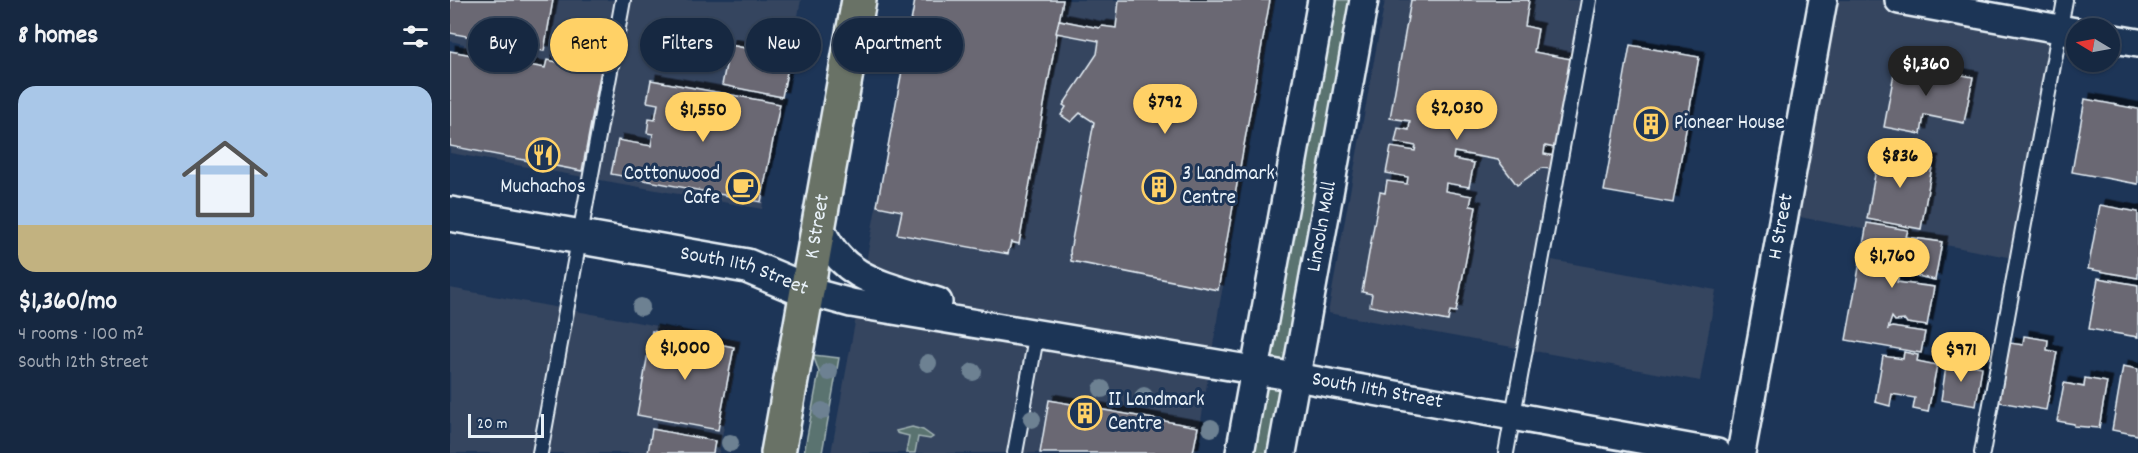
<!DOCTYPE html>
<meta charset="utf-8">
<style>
:root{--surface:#162841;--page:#1f3048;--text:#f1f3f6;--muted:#9ea6b1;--line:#35445a;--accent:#ffd166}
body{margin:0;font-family:Dekko,sans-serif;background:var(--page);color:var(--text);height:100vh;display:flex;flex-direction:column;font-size:22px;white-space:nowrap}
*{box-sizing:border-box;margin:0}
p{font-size:20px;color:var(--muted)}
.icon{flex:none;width:33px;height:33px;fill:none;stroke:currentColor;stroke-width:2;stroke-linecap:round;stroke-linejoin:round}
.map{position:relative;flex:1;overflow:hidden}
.sheet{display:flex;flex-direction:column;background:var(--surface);width:450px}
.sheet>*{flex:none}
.banner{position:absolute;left:18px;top:18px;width:570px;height:54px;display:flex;gap:12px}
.needle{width:39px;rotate:280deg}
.fabs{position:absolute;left:1616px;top:18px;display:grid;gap:12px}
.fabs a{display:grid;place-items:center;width:54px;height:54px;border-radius:50%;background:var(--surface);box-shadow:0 2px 4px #0004,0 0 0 2px var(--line);font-size:30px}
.scale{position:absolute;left:18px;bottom:15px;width:76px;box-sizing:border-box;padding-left:6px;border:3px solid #e8f1f8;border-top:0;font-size:16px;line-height:21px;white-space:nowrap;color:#e8f1f8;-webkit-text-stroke:4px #1d3557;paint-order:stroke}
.price{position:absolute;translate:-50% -51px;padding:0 14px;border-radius:21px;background:var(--accent);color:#111;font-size:20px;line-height:39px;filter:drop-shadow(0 2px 3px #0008)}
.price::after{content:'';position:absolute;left:50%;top:36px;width:18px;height:14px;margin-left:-9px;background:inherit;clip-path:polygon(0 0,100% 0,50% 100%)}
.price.current{background:#222;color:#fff}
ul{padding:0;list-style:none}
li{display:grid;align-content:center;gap:12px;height:318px;padding:0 18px}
li span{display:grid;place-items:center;height:186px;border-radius:18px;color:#555}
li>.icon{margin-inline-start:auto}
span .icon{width:108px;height:108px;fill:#fffc;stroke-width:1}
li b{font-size:26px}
h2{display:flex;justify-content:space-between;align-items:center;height:72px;padding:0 18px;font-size:26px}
.chip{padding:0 21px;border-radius:27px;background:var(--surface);box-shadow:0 2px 4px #0004,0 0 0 2px var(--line);font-size:21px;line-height:54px}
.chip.current{background:var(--accent);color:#111}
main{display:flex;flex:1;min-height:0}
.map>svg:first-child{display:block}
</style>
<main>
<section class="sheet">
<h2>8 homes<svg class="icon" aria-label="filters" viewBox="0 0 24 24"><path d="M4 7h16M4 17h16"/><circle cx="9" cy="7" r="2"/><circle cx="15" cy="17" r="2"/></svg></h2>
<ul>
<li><span style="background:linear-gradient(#a9c7e8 75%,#c2b280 0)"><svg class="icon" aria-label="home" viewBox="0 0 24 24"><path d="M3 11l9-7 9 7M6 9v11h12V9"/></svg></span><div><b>$1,360/mo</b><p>4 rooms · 100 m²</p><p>South 12th Street</p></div></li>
</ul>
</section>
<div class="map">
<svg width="1688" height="453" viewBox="0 0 1688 453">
<defs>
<filter id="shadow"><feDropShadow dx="5.5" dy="-5.5" stdDeviation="0" flood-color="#0009"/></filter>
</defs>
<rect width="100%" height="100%" fill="#1d3557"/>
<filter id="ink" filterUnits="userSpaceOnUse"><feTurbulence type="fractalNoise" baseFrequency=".0167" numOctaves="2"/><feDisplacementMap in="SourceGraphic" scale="12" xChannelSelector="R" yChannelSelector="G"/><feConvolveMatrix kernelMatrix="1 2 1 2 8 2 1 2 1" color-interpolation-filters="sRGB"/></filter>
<g filter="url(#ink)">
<g fill="#34445f">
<polygon points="0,0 351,0 312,209 0,153 0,126 14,44 0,41"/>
<polygon points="464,0 825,0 769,308 746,453 381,453"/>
<polygon points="935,0 1130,0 1067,348 878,313"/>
<polygon points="1373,0 1449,0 1610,29 1568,259 1334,214"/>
<polygon points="1102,260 1266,290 1250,381 1084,351"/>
<polygon points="0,288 290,341 269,453 0,453"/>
</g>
<g fill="#5a7370" stroke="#a1b2b4" stroke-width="1.5">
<polygon points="872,0 914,0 832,453 790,453"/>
<polygon points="363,355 389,358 372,453 354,453 369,372"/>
<polygon points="462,427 473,430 483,437 480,439 468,437 465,453 456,453 459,436 447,433 446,431"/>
</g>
<g fill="#6a6873" stroke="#e8f1f8" stroke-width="1.5" filter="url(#shadow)">
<polygon points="0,0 103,0 94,51 0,33"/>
<polygon points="465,0 613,0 569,244 561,242 558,254 447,234 452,211 427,206"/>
<polygon points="669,0 820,0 768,290 621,261 620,251 644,122 630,113 621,122 611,115 616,107 613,105 647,54 649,41 606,33 609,20 649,28 652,26 666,28"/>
<polygon points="961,0 1079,0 1075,26 1088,29 1084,52 1121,59 1105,148 1095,146 1094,154 1104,156 1101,169 1092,168 1067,185 1048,160 1004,152 1003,159 1024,163 1019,187 996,183 995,191 1022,196 1020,206 1026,207 1006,312 1000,311 998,321 920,306 922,294 912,292 930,192 935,193 937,181 957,184 958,177 936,173 941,147 965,151 966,146 945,142 948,128 959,130 960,121 940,118"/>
<polygon points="280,45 340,57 332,97 272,85"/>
<polygon points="1180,45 1249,57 1223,203 1154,191"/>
<polygon points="0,51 95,68 97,60 151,70 132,171 0,146"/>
<polygon points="1446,63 1523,77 1514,123 1474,115 1471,134 1434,127"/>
<polygon points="201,80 330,104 311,202 161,174 168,140 201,146 203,134 197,133 199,119 205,120 208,104 197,102"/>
<polygon points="1635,99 1688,109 1688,184 1622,172"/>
<polygon points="1451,149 1466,152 1465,158 1483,161 1471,229 1417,219 1429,152 1450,155"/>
<polygon points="1650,205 1688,212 1688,278 1638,269"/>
<polygon points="1417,223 1458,230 1456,237 1492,242 1485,280 1450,272 1447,282 1484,287 1477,326 1457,323 1455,320 1445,321 1442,317 1438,329 1442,327 1475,332 1471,353 1396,340"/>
<polygon points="1648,278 1688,285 1688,337 1639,329"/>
<polygon points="202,331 284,347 268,430 187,415"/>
<polygon points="1574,336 1598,340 1597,350 1607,352 1596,410 1549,402 1560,343 1573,345"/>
<polygon points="1454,352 1468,355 1467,361 1487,365 1478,412 1463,409 1465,398 1442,394 1440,406 1425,402 1433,356 1453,359"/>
<polygon points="1497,360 1532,367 1526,406 1491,400"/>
<polygon points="1673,366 1688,369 1688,435 1662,430"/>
<polygon points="1635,378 1657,382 1649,428 1624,426 1624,424 1607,421 1614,383 1634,387"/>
<polygon points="599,400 748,427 743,453 590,453"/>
<polygon points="202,429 265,441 263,453 198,453"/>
</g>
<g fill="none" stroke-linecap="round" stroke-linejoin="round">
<g stroke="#e8f1f8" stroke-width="18">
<g id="lane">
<polyline points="90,453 173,0"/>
<polyline points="565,453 587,332"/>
<polyline points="1056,453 1139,0"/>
<polyline points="1532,453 1615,0"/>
</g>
</g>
<g stroke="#e8f1f8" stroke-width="32">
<g id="street">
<polyline points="1449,0 1626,32"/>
<polyline points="1659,38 1688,43"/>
<path d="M 369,224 C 389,280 438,286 488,302"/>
<path id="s1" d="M 357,291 L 401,303 L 846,377 L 1267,453"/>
<polyline points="790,453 872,0"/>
<path id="s2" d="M 832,453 L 914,0"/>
<path id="s3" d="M 1291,453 L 1373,0"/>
</g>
</g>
<g stroke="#e8f1f8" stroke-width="38">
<g id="secondary">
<path id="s4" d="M 0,214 L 297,266 L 357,291"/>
</g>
</g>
<g stroke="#e8f1f8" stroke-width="38">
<g id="primary">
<path id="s5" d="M 328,453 L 409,0"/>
</g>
</g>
<use href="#lane" stroke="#1d3557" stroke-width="14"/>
<use href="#street" stroke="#1d3557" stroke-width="27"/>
<use href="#secondary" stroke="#1d3557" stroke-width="33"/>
<use href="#primary" stroke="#697266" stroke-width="33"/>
</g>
<g fill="#6d8192">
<circle cx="191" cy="307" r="9"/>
<circle cx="478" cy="363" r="9"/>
<circle cx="379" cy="372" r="9"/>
<circle cx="523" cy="372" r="9"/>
<circle cx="652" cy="389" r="9"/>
<circle cx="694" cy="396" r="9"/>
<circle cx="372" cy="411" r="9"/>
<circle cx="582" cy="419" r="9"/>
<circle cx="761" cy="428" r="9"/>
<circle cx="280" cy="443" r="9"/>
</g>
</g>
<defs>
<g id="building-ring" transform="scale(1.725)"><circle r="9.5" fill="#1d3557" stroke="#ffd166" stroke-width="1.5"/><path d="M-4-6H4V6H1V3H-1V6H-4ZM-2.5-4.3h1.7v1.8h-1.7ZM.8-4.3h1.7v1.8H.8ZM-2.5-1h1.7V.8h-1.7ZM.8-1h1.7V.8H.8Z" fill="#ffd166"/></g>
<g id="restaurant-ring" transform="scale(1.725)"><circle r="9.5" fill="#1d3557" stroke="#ffd166" stroke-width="1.5"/><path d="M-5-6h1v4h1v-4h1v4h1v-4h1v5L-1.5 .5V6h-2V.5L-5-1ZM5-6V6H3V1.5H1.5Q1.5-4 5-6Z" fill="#ffd166"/></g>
<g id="cafe-ring" transform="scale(1.725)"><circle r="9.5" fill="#1d3557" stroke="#ffd166" stroke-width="1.5"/><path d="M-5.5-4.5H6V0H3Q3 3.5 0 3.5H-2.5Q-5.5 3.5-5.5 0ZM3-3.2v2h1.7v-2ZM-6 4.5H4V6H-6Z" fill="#ffd166"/></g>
</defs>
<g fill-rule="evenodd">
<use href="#building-ring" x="1201" y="124"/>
<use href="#restaurant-ring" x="93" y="155"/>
<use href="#cafe-ring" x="293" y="187"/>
<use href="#building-ring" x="709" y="187"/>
<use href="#building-ring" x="635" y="413"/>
</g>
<g text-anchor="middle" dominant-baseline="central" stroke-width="6" stroke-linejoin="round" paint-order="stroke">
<g font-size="21" fill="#e8f1f8" stroke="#1d3557" text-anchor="start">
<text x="1224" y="124">Pioneer House</text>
<text x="270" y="175" text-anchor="end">Cottonwood<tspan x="270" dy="24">Cafe</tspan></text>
<text x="732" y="175">3 Landmark<tspan x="732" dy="24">Centre</tspan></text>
<text x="93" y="188" text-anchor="middle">Muchachos</text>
<text x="658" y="401">II Landmark<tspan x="658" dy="24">Centre</tspan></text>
</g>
<g font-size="21" fill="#e8f1f8" stroke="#1d3557">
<text stroke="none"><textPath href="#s5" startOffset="230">K Street</textPath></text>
<text stroke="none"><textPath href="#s2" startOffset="230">Lincoln Mall</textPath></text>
<text stroke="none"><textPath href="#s3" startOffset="230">H Street</textPath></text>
<text stroke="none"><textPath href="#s4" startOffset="300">South 11th Street</textPath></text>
<text stroke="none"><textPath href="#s1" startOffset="579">South 11th Street</textPath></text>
</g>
</g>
</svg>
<div class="fabs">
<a><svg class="needle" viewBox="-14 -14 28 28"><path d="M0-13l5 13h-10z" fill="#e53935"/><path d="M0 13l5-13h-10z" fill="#9ea6b1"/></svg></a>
</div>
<div class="scale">20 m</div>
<b class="price current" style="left:1476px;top:97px">$1,360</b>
<b class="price" style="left:715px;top:135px">$792</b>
<b class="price" style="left:1007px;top:141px">$2,030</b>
<b class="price" style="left:253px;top:143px">$1,550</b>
<b class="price" style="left:1450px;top:189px">$836</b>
<b class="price" style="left:1442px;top:289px">$1,760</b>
<b class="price" style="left:235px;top:381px">$1,000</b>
<b class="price" style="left:1511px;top:383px">$971</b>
<div class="banner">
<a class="chip">Buy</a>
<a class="chip current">Rent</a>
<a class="chip">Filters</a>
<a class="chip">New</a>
<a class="chip">Apartment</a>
</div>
</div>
</main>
